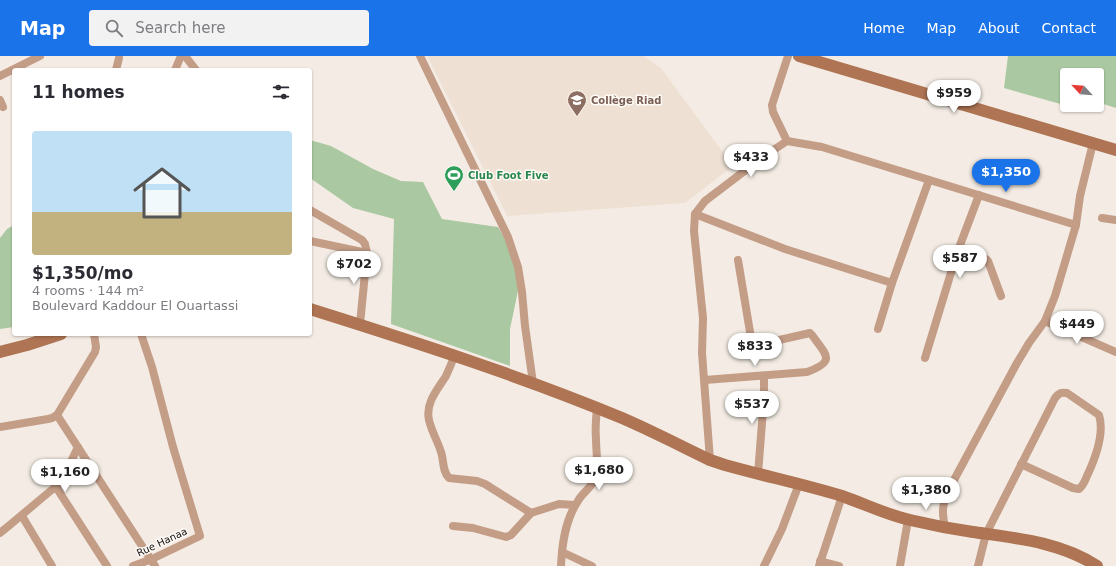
<!DOCTYPE html>
<meta charset="utf-8">
<style>
:root{--surface:#fff;--page:#f2f2f3;--text:#2b2b33;--muted:#7c7c81;--accent:#1a73e8}
body{margin:0;font-family:"DejaVu Sans",sans-serif;background:var(--page);color:var(--text);height:100vh;display:flex;flex-direction:column;font-size:15px;white-space:nowrap}
*{box-sizing:border-box;margin:0}
p{font-size:13px;color:var(--muted)}
.icon{flex:none;width:22px;height:22px;fill:none;stroke:currentColor;stroke-width:2;stroke-linecap:round;stroke-linejoin:round}
.map{position:relative;flex:1;overflow:hidden}
.drawer{position:absolute;left:12px;top:12px;width:300px;height:268px;display:flex;flex-direction:column;background:var(--surface);border-radius:4px;box-shadow:0 1px 3px #0004}
.drawer>*{flex:none}
.needle{width:26px;rotate:296deg}
.controls{position:absolute;left:1060px;top:12px;display:grid;gap:8px}
.controls a{display:grid;place-items:center;width:44px;height:44px;border-radius:4px;background:var(--surface);box-shadow:0 1px 3px #0004;font-size:20px}
.price{position:absolute;translate:-50% -34px;padding:0 9px;border-radius:14px;background:#fff;color:#222;font-size:13px;line-height:26px;filter:drop-shadow(0 1px 2px #0008)}
.price::after{content:'';position:absolute;left:50%;top:24px;width:12px;height:9px;margin-left:-6px;background:inherit;clip-path:polygon(0 0,100% 0,50% 100%)}
.price.on{background:var(--accent);color:#fff}
ul{padding:0;list-style:none}
li{display:grid;align-content:center;gap:8px;height:212px;padding:0 20px}
li span{display:grid;place-items:center;height:124px;border-radius:4px;color:#555}
li>.icon{margin-inline-start:auto}
span .icon{width:72px;height:72px;fill:#fffc;stroke-width:1}
li b{font-size:17px}
h2{display:flex;justify-content:space-between;align-items:center;height:48px;padding:0 20px;font-size:17px}
header{display:flex;align-items:center;gap:24px;box-sizing:border-box;height:56px;padding:0 20px;background:var(--accent);color:#fff}
header strong{font-size:19px}
nav{display:flex;gap:22px;margin-inline-start:auto;font-size:14px}
.search{width:280px;height:36px;background:var(--page);display:flex;align-items:center;gap:10px;box-sizing:border-box;padding:0 14px;border-radius:4px;color:var(--muted);font-size:15px}
.map>svg:first-child{display:block}
</style>
<header>
<strong>Map</strong>
<div class="search"><svg class="icon" aria-label="search" viewBox="0 0 24 24"><circle cx="10" cy="10" r="6"/><path d="M15 15l6 6"/></svg>Search here</div>
<nav><a>Home</a><a>Map</a><a>About</a><a>Contact</a></nav>
</header>
<div class="map">
<svg width="1116" height="510" viewBox="0 0 1116 510">
<rect width="100%" height="100%" fill="#f4ece4"/>
<polygon fill="#eee1d3" points="427,0 643,0 661,12 733,110 685,147 507,160"/>
<g fill="#aac8a1">
<polygon points="1008,0 1116,0 1116,52 1097,46 1097,19 1067,19 1067,43 1064,49 1004,32"/>
<polygon points="310,84 331,90 373,113 401,125 423,126 442,163 498,171 510,191 519,230 510,273 510,310 391,268 394,163 353,152 310,122"/>
<polygon points="14,169 14,271 0,273 0,182 7,173"/>
</g>
<g fill="none" stroke-linecap="round" stroke-linejoin="round">
<g stroke="#c49d87" stroke-width="8">
<polyline points="185,0 196,14"/>
<polyline points="420,0 508,181 518,211 522,236 525,270 533,327"/>
<polyline points="116,14 119,2"/>
<polyline points="175,14 181,0"/>
<polyline points="0,20 40,0"/>
<polyline points="0,44 3,51"/>
<polyline points="787,85 773,56 772,49 788,0"/>
<polyline points="310,154 362,184 365,188 367,197 360,268"/>
<polyline points="695,158 785,193 892,227"/>
<polyline points="1102,162 1116,164"/>
<polyline points="310,185 367,197"/>
<polyline points="958,194 986,203 988,205 1001,240"/>
<polyline points="1045,265 1116,296"/>
<polyline points="878,273 892,227 929,124"/>
<path d="M 454,300 C 452,307 449,313 446,320 C 438,333 425,347 429,364 C 431,374 438,386 441,396 C 444,404 442,415 449,422 L 477,425 L 485,428 L 531,457"/>
<polyline points="925,302 957,197 979,139"/>
<path d="M 705,324 L 807,316 C 837,305 826,299 812,279 L 810,277 L 757,289 L 752,288 L 738,204"/>
<polyline points="57,359 155,510"/>
<polyline points="0,371 48,363 52,362 57,359 95,296 96,291 94,278"/>
<polyline points="710,404 702,297 703,262 694,175 695,158 705,145 763,101 787,85 822,91 1076,169"/>
<polyline points="758,418 764,341 764,320"/>
<polyline points="56,431 107,510"/>
<polyline points="22,460 52,510"/>
<polyline points="453,470 473,472 506,481 511,479 531,457 559,448 575,449"/>
<path d="M 945,471 C 942,457 942,451 947,437 L 1017,307 L 1029,287 L 1045,265 L 1055,240 L 1076,169 L 1080,140 L 1093,87"/>
<path d="M 0,477 C 20,461 39,444 59,428 L 61,426 L 78,391"/>
<polyline points="562,496 592,510"/>
<polyline points="820,505 839,510"/>
<polyline points="133,510 152,503 200,480 173,391 152,311 141,278"/>
<path d="M 561,510 C 562,488 565,464 578,445 C 582,437 592,431 595,423 C 599,410 596,396 596,383 C 595,372 596,362 597,352"/>
<polyline points="764,510 782,473 799,428"/>
<polyline points="819,510 842,440"/>
<polyline points="900,510 908,464"/>
<path d="M 978,510 L 986,478 L 1055,342 C 1059,337 1061,336 1067,337 L 1099,359 C 1105,378 1095,403 1087,420 C 1085,425 1083,430 1079,433 L 1073,432 L 1021,408"/>
</g>
<g stroke="#ae7453" stroke-width="12">
<polyline points="799,0 1116,94"/>
<path d="M 310,253 C 415,286 521,320 622,362 C 652,375 681,390 710,404 L 725,409 C 764,420 803,428 842,440 C 865,448 887,459 910,464 C 931,469 952,473 973,476 C 1016,482 1060,486 1097,510"/>
<polyline points="0,296 27,289 61,278"/>
</g>
</g>
<defs>
<g id="university-pin" transform="scale(1)"><path d="M0 17L-7.5 6A9.5 9.5 0 1 1 7.5 6Z" fill="#8d6e63" stroke="#fffaf5"/><path d="M0-5L7-2L0 1L-7-2ZM-4 1L0 2.5L4 1V4Q0 6-4 4Z" fill="#fff"/></g>
<g id="stadium-pin" transform="scale(1)"><path d="M0 17L-7.5 6A9.5 9.5 0 1 1 7.5 6Z" fill="#2e9e5b" stroke="#fffaf5"/><path d="M0-5a6.5 5 0 1 0 0 10a6.5 5 0 1 0 0-10ZM-3.5-1.8h7v3.6h-7Z" fill="#fff"/></g>
</defs>
<g fill-rule="evenodd">
<use href="#university-pin" x="577" y="44"/>
<use href="#stadium-pin" x="454" y="119"/>
</g>
<g text-anchor="middle" dominant-baseline="central" stroke-width="3" stroke-linejoin="round" paint-order="stroke">
<g font-size="10" font-weight="bold" fill="#785e54" stroke="#fffaf5" text-anchor="start">
<text x="591" y="44">Collège Riad</text>
</g>
<g font-size="10" font-weight="bold" fill="#27864d" stroke="#fffaf5" text-anchor="start">
<text x="468" y="119">Club Foot Five</text>
</g>
<g font-size="10" fill="#110e0c" stroke="#fffaf5">
<text transform="translate(162 486) rotate(-25)">Rue Hanaa</text>
</g>
</g>
</svg>
<div class="controls">
<a><svg class="needle" viewBox="-14 -14 28 28"><path d="M0-13l5 13h-10z" fill="#e53935"/><path d="M0 13l5-13h-10z" fill="#7c7c81"/></svg></a>
</div>
<b class="price" style="left:954px;top:58px">$959</b>
<b class="price" style="left:751px;top:122px">$433</b>
<b class="price on" style="left:1006px;top:137px">$1,350</b>
<b class="price" style="left:960px;top:223px">$587</b>
<b class="price" style="left:354px;top:229px">$702</b>
<b class="price" style="left:1077px;top:289px">$449</b>
<b class="price" style="left:755px;top:311px">$833</b>
<b class="price" style="left:752px;top:369px">$537</b>
<b class="price" style="left:599px;top:435px">$1,680</b>
<b class="price" style="left:65px;top:437px">$1,160</b>
<b class="price" style="left:926px;top:455px">$1,380</b>
<section class="drawer">
<h2>11 homes<svg class="icon" aria-label="filters" viewBox="0 0 24 24"><path d="M4 7h16M4 17h16"/><circle cx="9" cy="7" r="2"/><circle cx="15" cy="17" r="2"/></svg></h2>
<ul>
<li><span style="background:linear-gradient(#bfe0f5 65%,#c2b280 0)"><svg class="icon" aria-label="home" viewBox="0 0 24 24"><path d="M3 11l9-7 9 7M6 9v11h12V9"/></svg></span><div><b>$1,350/mo</b><p>4 rooms · 144 m²</p><p>Boulevard Kaddour El Ouartassi</p></div></li>
</ul>
</section>
</div>
